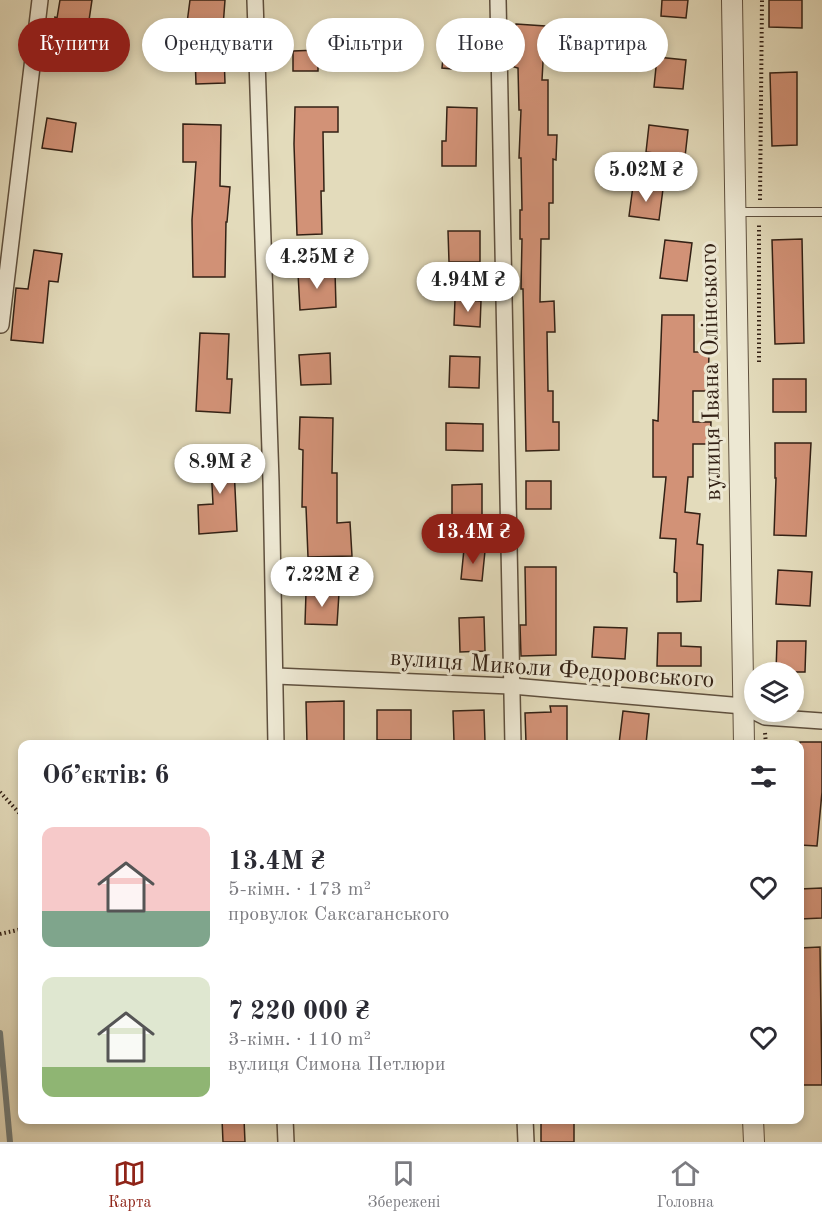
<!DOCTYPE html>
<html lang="uk">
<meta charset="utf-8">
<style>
:root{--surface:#fff;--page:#f2f2f3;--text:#2b2b33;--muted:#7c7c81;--line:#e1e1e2;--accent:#8f2418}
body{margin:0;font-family:"Old Standard TT",serif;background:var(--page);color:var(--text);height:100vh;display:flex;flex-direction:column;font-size:22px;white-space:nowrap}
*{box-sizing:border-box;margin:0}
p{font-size:20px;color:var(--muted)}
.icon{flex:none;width:33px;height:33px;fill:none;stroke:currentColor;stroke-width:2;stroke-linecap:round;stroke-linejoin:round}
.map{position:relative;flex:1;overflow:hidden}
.panel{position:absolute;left:18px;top:740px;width:786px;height:384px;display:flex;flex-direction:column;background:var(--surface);border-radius:12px;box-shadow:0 3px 9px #0003}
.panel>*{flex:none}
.guide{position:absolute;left:18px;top:18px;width:786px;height:54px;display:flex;gap:12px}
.tools{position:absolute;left:744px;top:662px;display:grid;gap:12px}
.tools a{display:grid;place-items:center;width:60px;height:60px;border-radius:50%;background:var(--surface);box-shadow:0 3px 9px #0003;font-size:30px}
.price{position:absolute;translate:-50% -51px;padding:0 14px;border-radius:21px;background:#fff;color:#222;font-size:20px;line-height:39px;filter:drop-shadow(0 2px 3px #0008)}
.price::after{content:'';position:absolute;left:50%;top:36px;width:18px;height:14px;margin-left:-9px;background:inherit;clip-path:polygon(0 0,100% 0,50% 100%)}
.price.selected{background:var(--accent);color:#fff}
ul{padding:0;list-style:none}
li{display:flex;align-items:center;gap:18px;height:150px;padding:0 24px}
li span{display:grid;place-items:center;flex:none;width:168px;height:120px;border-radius:12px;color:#555}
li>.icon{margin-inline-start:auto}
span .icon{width:72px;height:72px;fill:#fffc;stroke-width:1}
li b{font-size:26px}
h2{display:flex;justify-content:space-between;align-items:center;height:72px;padding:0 24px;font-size:26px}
.chip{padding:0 21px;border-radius:27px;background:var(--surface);box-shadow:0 3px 9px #0003;font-size:21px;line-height:54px}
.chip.selected{background:var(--accent);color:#fff}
.dock{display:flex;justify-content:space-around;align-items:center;height:84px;border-top:2px solid var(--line);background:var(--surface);font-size:16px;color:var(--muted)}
.dock a{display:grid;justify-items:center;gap:3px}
.dock .selected{color:var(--accent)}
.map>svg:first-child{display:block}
</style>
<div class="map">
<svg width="822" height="1142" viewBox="0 0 822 1142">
<rect width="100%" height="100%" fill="#e3dbbb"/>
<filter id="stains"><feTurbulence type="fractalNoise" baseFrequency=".00333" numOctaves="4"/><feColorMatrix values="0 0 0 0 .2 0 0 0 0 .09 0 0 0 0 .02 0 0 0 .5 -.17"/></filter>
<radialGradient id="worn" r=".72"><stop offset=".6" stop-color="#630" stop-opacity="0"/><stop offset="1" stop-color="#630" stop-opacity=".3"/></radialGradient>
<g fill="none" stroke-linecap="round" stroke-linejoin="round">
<polyline stroke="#717c79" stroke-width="6" points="0,1033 10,1142"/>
</g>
<g fill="#d29277" stroke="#332115" stroke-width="1.5">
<polygon points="60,0 92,0 84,54 49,47 55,17 57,18"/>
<polygon points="190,0 225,0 223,27 187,23"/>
<polygon points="662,0 688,0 686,18 661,16"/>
<polygon points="769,0 802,0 802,28 769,27"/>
<polygon points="516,24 545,26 542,80 548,80 548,135 557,135 556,160 553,159 553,203 549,203 549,239 541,239 540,302 554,301 555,332 547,332 548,391 553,391 553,422 559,422 559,450 526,451 523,289 521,289 522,239 520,239 520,210 522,210 521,158 519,158 521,110 519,110 518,68 514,67"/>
<polygon points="445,38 476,41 473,71 442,68"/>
<polygon points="318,50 318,71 293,71 293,51"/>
<polygon points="224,54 225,83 196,84 195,55"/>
<polygon points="657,57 686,60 683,89 654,87"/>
<polygon points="797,72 797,145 772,146 770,73"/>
<polygon points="295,107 338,107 338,132 323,132 324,191 321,191 322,234 297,235 294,144"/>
<polygon points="447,107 477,108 476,166 442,166 442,141 446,141"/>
<polygon points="47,118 76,123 72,152 42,148"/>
<polygon points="183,124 221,125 220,186 230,187 227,222 226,222 225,277 193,277 192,220 196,162 183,162"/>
<polygon points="649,125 688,130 685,157 646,152"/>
<polygon points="633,186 663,189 659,220 629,216"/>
<polygon points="448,231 480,231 480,262 449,262"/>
<polygon points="802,239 804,343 775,344 772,240"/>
<polygon points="665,240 692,243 687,281 660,278"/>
<polygon points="34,250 62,254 58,282 49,281 43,343 11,340 16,288 28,289"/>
<polygon points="335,271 336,307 300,310 298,273"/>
<polygon points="455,299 481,301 480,327 454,325"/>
<polygon points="662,315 694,315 694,352 709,352 708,391 693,391 693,422 711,422 710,444 693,444 693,477 688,477 685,512 700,514 697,544 703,545 701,601 677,602 677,573 674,572 676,539 660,538 666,477 653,477 653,420 658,421"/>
<polygon points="200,333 229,334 227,379 232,379 230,413 196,411"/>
<polygon points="330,353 331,384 301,385 299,355"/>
<polygon points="450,356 480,357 479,388 449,387"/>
<rect x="773" y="379" width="33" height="33"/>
<polygon points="300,417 333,418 332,473 337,473 337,523 350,522 352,556 308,557 306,507 302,507 303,450 299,449"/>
<polygon points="446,423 483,424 483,451 446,450"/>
<polygon points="775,443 811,443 806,536 774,535 776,478 775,478"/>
<polygon points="233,446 237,531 199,534 198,505 213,504 210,447"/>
<rect x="526" y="481" width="25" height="28"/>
<polygon points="482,484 482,515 452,515 452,485"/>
<polygon points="464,549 485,551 482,581 461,579"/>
<polygon points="525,567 556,567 556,655 521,656 520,625 526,625"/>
<polygon points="778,570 812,572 810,606 776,604"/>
<polygon points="306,592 339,593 337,625 305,624"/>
<polygon points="484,617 485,651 460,652 459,618"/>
<polygon points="594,627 627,628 625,659 592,657"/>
<polygon points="658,633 681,633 681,646 701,647 701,666 657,666"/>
<polygon points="777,641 806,641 805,672 776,672"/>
<polygon points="344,701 344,744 307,744 306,702"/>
<polygon points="550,706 567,706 567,744 526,743 525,713 551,712"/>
<rect x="377" y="710" width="34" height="30"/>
<polygon points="484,710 485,742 454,742 453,711"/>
<polygon points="623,711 649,714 646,744 619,744"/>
<polygon points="800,742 822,742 822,792 817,846 800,845"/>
<polygon points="822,888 822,918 800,919 800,889"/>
<polygon points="820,947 822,1085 800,1085 800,948"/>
<polygon points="222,1119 244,1119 245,1142 223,1142"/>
<rect x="541" y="1119" width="33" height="23"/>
</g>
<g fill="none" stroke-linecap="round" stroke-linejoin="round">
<g stroke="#5f503e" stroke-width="10">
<polyline id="service" points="736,212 822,212"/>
</g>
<g stroke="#5f503e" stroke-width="18">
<g id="minor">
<polyline points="255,0 271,481 276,744"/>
<polyline points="498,0 513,744"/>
<polyline points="1,325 40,0"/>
<polyline points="276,676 512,686 743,706 765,717 822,721"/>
<polyline points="285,1119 286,1142"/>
<polyline points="525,1119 526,1142"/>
</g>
</g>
<g stroke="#5f503e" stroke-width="22">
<g id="tertiary">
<polyline points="732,0 744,744"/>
<polyline points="753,1119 754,1142"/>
</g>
</g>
<g stroke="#332115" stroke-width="4" stroke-dasharray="1.5 3" stroke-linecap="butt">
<polyline points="760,200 762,0"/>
<polyline points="759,362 759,223"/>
<polyline points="765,733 766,744"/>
<polyline points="0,792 22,816"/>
<polyline points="0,934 22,929"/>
</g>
<use href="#service" stroke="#ede8d3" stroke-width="8"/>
<use href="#minor" stroke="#ede8d3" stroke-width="15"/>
<use href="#tertiary" stroke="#ede8d3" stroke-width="20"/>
</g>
<g text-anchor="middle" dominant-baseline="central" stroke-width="6" stroke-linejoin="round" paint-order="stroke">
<g font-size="24" fill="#332115" stroke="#ede8d3">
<text transform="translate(712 372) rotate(-91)">вулиця Івана Олінського</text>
<text transform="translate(552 670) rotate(4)">вулиця Миколи Федоровського</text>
</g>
</g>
<rect width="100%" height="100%" filter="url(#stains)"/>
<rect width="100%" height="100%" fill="url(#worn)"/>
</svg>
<div class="tools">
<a><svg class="icon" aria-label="layers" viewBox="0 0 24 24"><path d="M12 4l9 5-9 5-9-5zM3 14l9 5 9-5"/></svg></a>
</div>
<b class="price" style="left:646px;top:203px">5.02M ₴</b>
<b class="price" style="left:317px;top:290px">4.25M ₴</b>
<b class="price" style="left:468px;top:313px">4.94M ₴</b>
<b class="price" style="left:220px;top:495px">8.9M ₴</b>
<b class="price selected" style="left:473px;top:565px">13.4M ₴</b>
<b class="price" style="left:322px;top:608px">7.22M ₴</b>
<div class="guide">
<a class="chip selected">Купити</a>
<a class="chip">Орендувати</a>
<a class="chip">Фільтри</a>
<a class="chip">Нове</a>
<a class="chip">Квартира</a>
</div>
<section class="panel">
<h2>Об’єктів: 6<svg class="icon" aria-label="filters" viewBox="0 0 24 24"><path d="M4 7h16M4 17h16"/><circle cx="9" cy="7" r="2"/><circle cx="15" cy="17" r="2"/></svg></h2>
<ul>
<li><span style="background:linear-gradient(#f6c9c9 70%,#7fa58c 0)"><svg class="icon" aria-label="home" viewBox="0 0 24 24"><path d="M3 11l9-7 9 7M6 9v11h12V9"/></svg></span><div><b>13.4M ₴</b><p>5-кімн. · 173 m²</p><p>провулок Саксаганського</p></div><svg class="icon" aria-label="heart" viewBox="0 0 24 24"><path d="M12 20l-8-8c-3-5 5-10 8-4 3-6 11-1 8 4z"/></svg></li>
<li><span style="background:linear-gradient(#dfe7d0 75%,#8fb573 0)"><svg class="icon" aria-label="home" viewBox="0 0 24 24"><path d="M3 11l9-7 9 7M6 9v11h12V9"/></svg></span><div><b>7 220 000 ₴</b><p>3-кімн. · 110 m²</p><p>вулиця Симона Петлюри</p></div><svg class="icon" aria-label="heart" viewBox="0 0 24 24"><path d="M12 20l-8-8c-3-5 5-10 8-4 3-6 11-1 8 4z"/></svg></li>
</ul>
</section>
</div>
<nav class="dock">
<a class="selected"><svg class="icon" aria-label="map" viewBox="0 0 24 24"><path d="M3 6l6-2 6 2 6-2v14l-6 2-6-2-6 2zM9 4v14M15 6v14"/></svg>Карта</a>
<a><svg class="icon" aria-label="saved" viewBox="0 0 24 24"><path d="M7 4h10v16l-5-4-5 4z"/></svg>Збережені</a>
<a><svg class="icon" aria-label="home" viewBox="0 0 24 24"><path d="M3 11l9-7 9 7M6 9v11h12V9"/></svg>Головна</a>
</nav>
